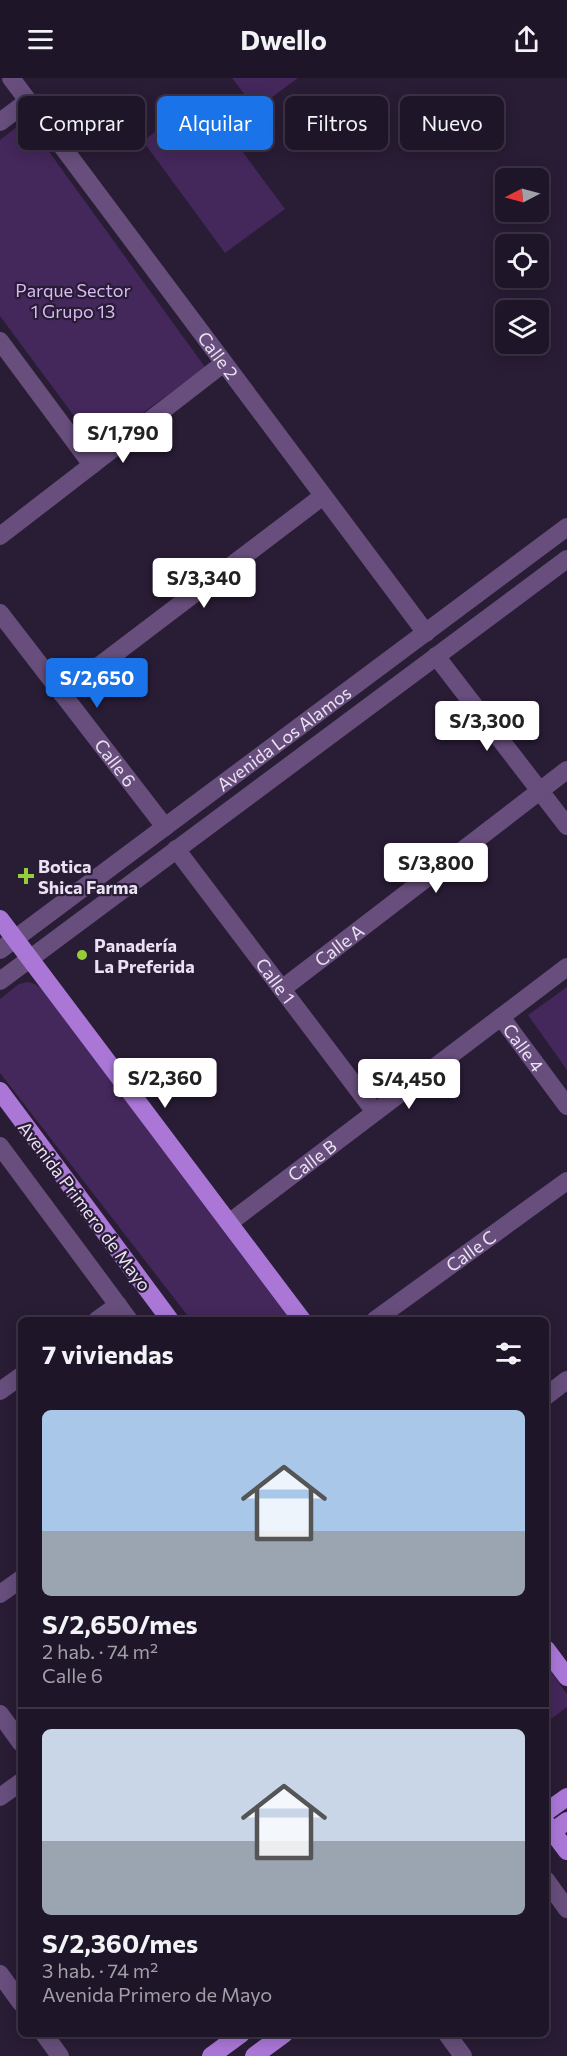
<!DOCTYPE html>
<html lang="es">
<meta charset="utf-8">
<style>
:root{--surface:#1f1528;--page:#2c2234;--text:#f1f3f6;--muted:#a19fa8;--line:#3c3445;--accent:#1a73e8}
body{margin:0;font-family:Commissioner,sans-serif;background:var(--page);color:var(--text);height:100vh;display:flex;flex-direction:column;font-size:22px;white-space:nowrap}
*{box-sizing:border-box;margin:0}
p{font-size:20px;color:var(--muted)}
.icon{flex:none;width:33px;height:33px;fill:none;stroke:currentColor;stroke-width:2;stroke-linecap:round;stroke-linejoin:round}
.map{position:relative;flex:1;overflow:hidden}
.details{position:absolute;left:18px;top:1239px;width:531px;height:720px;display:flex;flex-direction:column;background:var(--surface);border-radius:9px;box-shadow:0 3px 15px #0003,0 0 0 2px var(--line)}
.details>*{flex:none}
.banner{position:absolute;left:18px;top:18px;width:531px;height:54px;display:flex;gap:12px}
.needle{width:39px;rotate:264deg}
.buttons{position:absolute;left:495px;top:90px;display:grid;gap:12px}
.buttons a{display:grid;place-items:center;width:54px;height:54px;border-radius:9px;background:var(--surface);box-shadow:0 3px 15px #0003,0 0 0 2px var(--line);font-size:30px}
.price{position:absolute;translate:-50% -51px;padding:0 14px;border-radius:6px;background:#fff;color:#222;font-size:20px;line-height:39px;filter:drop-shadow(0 2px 3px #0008)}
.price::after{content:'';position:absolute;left:50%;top:36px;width:18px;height:14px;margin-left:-9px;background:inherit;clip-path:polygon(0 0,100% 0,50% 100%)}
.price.current{background:var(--accent);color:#fff}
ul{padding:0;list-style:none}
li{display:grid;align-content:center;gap:12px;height:318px;padding:0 24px}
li+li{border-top:2px solid var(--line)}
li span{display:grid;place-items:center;height:186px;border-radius:9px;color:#555}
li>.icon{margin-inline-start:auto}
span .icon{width:108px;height:108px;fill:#fffc;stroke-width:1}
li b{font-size:26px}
h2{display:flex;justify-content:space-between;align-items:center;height:72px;padding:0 24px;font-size:26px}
.tag{padding:0 21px;border-radius:9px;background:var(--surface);box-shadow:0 3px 15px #0003,0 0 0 2px var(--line);font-size:21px;line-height:54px}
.tag.current{background:var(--accent);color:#fff}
header{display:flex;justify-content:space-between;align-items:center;height:78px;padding:0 24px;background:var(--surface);font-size:27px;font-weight:700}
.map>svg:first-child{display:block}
</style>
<header><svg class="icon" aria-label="menu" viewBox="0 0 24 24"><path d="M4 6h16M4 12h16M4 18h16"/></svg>Dwello<svg class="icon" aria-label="share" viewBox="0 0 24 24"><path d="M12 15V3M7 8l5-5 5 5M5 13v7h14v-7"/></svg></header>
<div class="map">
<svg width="567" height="1978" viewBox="0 0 567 1978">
<rect width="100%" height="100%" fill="#291c35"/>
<g fill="#44275b">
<polygon points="232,0 298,0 256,31"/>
<polygon points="202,19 285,131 225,175 143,63"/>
<polygon points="26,42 205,289 97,369 0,238 0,62"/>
<polygon points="28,904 35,906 43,912 292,1242 191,1242 0,995 0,921 19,906"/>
<polygon points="567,909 567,992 528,937"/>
<polygon points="546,1587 567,1616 567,1629 546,1645"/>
</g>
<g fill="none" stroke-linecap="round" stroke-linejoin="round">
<g stroke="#674e7c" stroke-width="18">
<path id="s1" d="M 11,0 L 426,555"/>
<polyline points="0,44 28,23"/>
<polyline points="0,263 92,387"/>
<polyline points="0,458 224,285"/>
<path id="s2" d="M 0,535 L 165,749"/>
<polyline points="436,578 567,748"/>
<polyline points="62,616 323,418"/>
<path id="s3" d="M 176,771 L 375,1034"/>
<path id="s4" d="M 0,872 L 567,449"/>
<polyline points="0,903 567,481"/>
<path id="s5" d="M 282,911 L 567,692"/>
<path id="s6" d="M 501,939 L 567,1028"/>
<polyline points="0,1068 129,1242"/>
<path id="s7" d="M 229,1145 L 567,889"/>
<polyline points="97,1242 118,1227"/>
<path id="s8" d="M 375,1242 L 567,1103"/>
<polyline points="0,1313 21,1298"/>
<polyline points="546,1318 567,1302"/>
<polyline points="0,1516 21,1501"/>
<polyline points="0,1636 21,1665"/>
<polyline points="0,1719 21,1704"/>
<polyline points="546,1802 567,1831"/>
<polyline points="0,1896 21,1925"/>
<polyline points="44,1956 60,1978"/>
<polyline points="447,1956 463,1978"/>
</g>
<g stroke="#aa77d7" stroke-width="18">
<polyline points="0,841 302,1242"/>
<polyline points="0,1013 170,1242"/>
<polyline points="546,1571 567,1599"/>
<polyline points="546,1734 567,1719"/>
<polyline points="546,1745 567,1773"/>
<polyline points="546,1758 567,1743"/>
<polyline points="211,1978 241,1956"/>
<polyline points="254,1978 284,1956"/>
</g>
</g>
<g fill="#96cc39" stroke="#291c35" stroke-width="2">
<path d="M23 789h6v6h6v6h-6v6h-6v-6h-6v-6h6z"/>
<circle cx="82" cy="877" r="6"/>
</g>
<g text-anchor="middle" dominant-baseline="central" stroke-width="4.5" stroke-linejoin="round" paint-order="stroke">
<g font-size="18" fill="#d7b9f3" stroke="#291c35">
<text x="73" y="212">Parque Sector<tspan x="73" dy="21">1 Grupo 13</tspan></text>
</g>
<g font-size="18" fill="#eae1f2" stroke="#291c35">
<text stroke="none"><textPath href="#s1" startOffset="346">Calle 2</textPath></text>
<text stroke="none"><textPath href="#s4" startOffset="354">Avenida Los Alamos</textPath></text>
<text stroke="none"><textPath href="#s2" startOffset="189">Calle 6</textPath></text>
<text stroke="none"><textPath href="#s5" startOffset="72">Calle A</textPath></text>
<text stroke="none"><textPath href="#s3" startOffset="165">Calle 1</textPath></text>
<text stroke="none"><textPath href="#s6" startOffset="38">Calle 4</textPath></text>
<text stroke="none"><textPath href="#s7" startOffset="104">Calle B</textPath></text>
<text transform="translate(85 1128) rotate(53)">Avenida Primero de Mayo</text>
<text stroke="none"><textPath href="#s8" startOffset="118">Calle C</textPath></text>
</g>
<g font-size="18" font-weight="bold" fill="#eae1f2" stroke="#291c35" text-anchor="start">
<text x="38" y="788">Botica<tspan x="38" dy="21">Shica Farma</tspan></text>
<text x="94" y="867">Panadería<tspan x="94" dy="21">La Preferida</tspan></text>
</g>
</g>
</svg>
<div class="buttons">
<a><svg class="needle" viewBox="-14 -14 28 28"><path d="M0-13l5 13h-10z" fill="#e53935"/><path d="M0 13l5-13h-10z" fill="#a19fa8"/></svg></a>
<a><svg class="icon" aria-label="locate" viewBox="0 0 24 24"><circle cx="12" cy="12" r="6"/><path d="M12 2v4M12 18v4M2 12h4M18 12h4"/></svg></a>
<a><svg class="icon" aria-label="layers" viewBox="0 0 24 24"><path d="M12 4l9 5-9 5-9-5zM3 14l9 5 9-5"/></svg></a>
</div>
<b class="price" style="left:123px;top:386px">S/1,790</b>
<b class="price" style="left:204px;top:531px">S/3,340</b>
<b class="price current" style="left:97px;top:631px">S/2,650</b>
<b class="price" style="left:487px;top:674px">S/3,300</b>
<b class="price" style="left:436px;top:816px">S/3,800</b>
<b class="price" style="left:165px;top:1031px">S/2,360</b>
<b class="price" style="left:409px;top:1032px">S/4,450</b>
<div class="banner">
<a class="tag">Comprar</a>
<a class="tag current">Alquilar</a>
<a class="tag">Filtros</a>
<a class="tag">Nuevo</a>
</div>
<section class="details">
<h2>7 viviendas<svg class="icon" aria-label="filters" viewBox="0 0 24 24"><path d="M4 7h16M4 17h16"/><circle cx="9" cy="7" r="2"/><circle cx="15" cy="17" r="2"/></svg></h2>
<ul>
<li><span style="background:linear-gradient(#a9c7e8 65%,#9aa5b1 0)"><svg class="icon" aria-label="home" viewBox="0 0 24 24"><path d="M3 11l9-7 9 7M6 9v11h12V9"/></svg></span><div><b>S/2,650/mes</b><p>2 hab. · 74 m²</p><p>Calle 6</p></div></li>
<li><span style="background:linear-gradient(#c9d6e8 60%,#9aa5b1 0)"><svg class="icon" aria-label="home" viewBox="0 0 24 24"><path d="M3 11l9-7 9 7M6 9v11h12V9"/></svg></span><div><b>S/2,360/mes</b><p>3 hab. · 74 m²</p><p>Avenida Primero de Mayo</p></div></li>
</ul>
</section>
</div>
